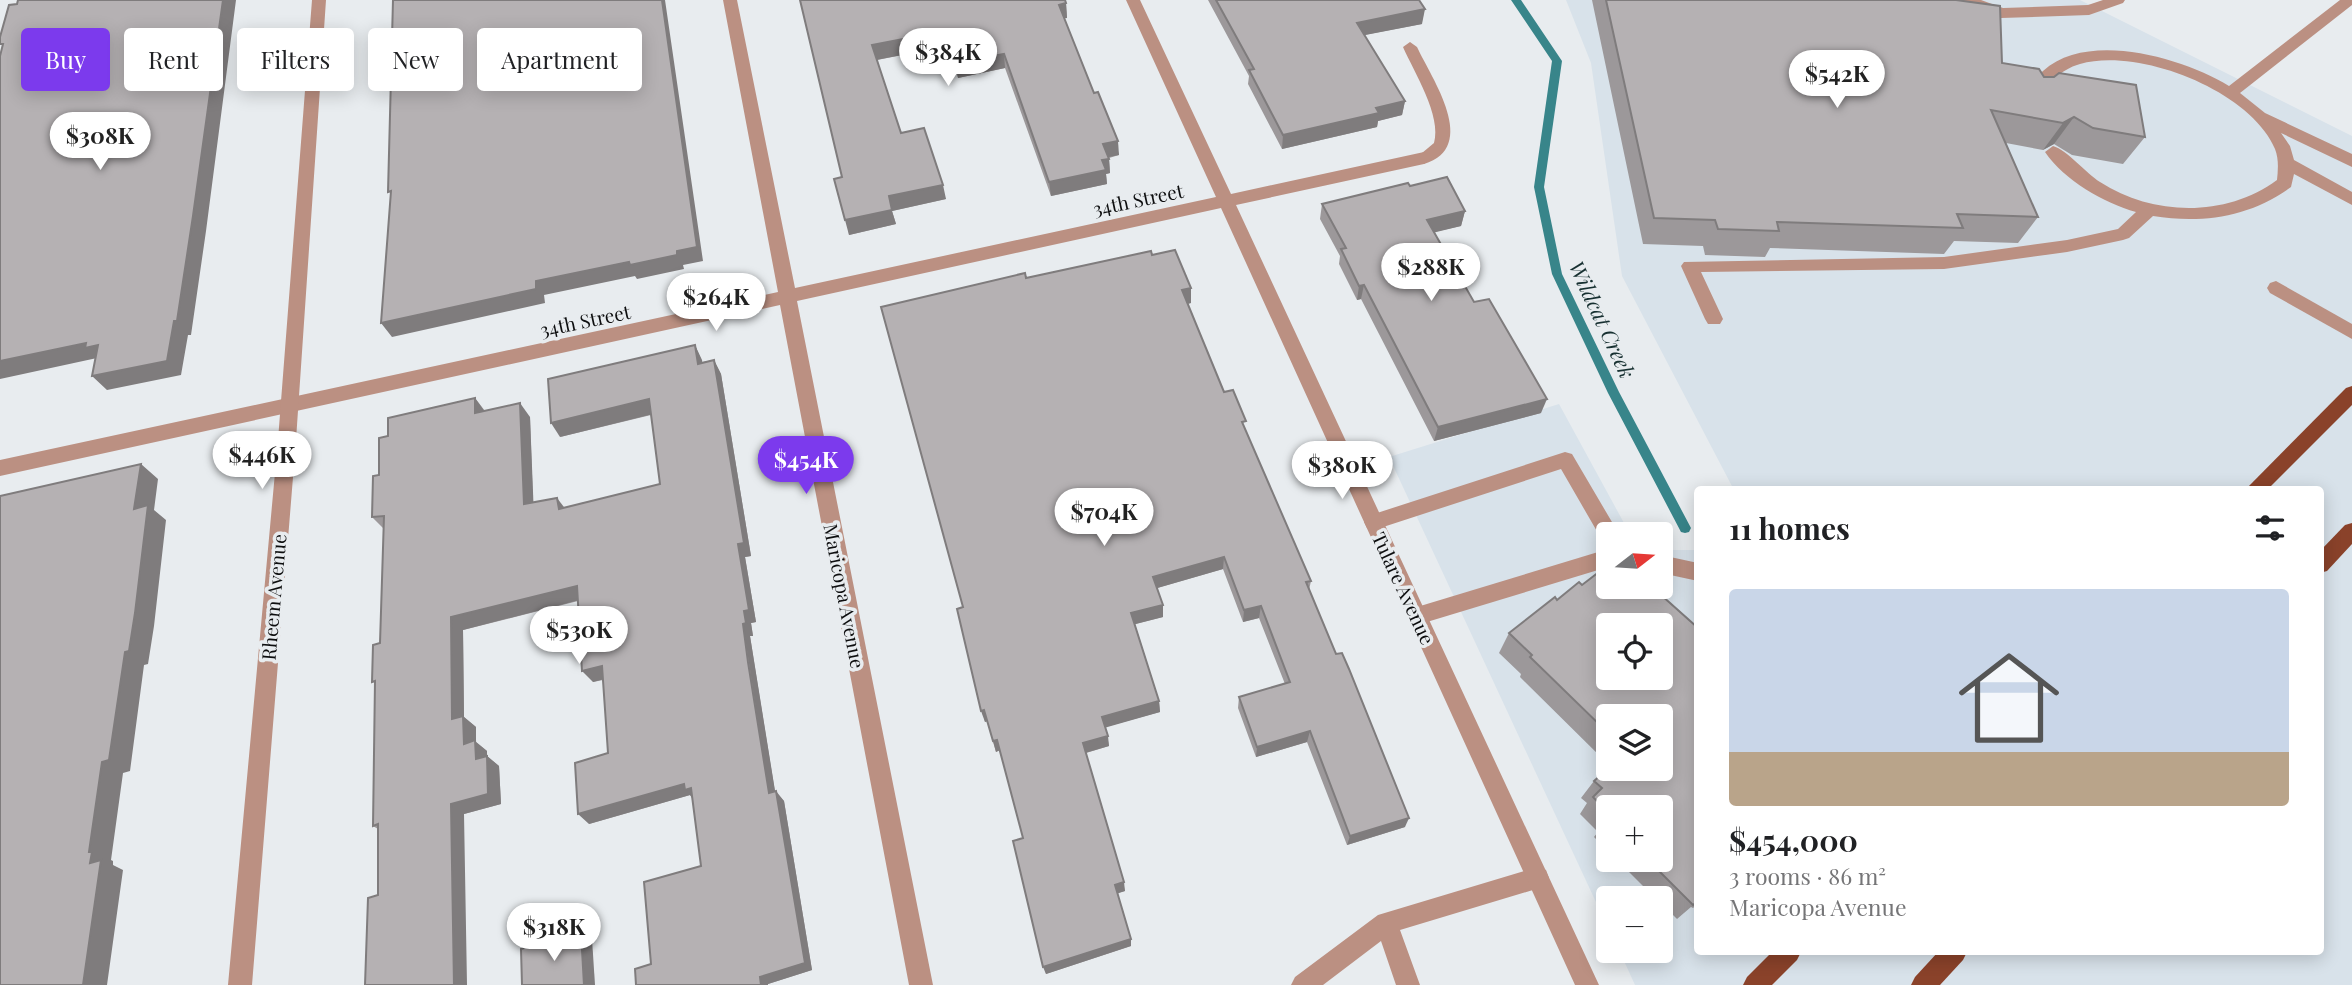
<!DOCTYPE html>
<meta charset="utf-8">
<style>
:root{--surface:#fff;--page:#f2f2f2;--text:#202124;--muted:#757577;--accent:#7c3aed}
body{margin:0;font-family:"Playfair Display",serif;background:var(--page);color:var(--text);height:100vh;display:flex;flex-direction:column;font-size:26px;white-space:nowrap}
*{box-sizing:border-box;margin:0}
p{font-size:23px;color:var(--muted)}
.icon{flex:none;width:38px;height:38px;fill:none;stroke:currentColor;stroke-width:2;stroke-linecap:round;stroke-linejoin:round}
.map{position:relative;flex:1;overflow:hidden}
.sheet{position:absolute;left:1694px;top:486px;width:630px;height:469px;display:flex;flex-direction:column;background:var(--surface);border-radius:7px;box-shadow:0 4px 18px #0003}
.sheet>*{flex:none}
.top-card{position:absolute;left:21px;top:28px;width:665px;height:63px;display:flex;gap:14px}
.needle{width:46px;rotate:73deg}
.tools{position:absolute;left:1596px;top:522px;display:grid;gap:14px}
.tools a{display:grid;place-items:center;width:77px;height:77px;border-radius:7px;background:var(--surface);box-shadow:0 4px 18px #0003;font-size:35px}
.price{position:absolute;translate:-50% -60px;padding:0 16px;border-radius:24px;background:#fff;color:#222;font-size:23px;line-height:46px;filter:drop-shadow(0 2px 4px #0008)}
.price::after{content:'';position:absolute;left:50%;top:42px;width:21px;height:16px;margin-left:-10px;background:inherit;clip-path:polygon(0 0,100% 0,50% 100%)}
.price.selected{background:var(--accent);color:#fff}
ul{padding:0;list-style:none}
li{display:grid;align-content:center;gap:14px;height:371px;padding:0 35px}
li span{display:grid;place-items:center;height:217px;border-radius:7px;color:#555}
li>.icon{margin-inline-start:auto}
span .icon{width:126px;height:126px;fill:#fffc;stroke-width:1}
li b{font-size:30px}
h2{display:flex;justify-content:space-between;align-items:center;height:84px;padding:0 35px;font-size:30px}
.tag{padding:0 24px;border-radius:7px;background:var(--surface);box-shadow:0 4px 18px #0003;font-size:24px;line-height:63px}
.tag.selected{background:var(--accent);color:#fff}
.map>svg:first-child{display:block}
</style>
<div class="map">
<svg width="2352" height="985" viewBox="0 0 2352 985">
<rect width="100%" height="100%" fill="#e8ecef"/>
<path fill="#d8e2ea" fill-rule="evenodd" d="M 1566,0 L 2080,0 L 2352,136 L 2352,985 L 1635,985 L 1619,950 L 1661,950 L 1661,898 L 1608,898 L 1608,928 L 1389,457 L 1559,404 L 1630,534 L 1608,534 L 1608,586 L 1661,586 L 1661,550 L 1697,550 L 1698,952 L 2320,952 L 2320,490 L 1734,490 L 1622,276 L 1591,63 ZM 1608,625 L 1661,625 L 1661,677 L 1608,677 ZM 1608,716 L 1661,716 L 1661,768 L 1608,768 ZM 1608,807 L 1661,807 L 1661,859 L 1608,859 Z"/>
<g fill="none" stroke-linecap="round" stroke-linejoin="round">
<polygon fill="#38858a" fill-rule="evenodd" points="1511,0 1521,0 1562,61 1544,187 1562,274 1619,392 1691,528 1689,532 1685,533 1681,532 1608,393 1552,274 1534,187 1552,61"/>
<g fill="#bb9082" fill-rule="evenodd">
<polygon points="1961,0 1981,0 2003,8 2088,5 2103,0 2125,0 2123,3 2089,15 2001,18 1963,3"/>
<path d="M 2340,0 L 2352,0 L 2352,5 L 2240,93 L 2265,113 L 2352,154 L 2352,167 L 2281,133 L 2290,146 L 2294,160 L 2352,192 L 2352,205 L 2294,174 L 2291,187 C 2250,217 2202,224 2153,216 L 2129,238 L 2123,240 L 2067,252 L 1944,269 L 1701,272 L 1723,319 L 1720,324 L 1708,324 L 1705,319 L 1681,266 L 1684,262 L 1944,257 L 2067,240 L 2118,229 L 2136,212 C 2104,203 2064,180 2045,152 L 2053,146 C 2067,150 2086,173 2100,182 C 2153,216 2225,218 2277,180 C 2278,170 2279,159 2275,149 C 2251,91 2139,47 2080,64 C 2059,70 2049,84 2036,101 L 2026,101 L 2023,97 C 2029,88 2035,78 2043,71 C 2088,30 2183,58 2229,86 Z"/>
<path d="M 1410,42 L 1417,47 C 1432,79 1480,147 1424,164 L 1416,158 L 1434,143 C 1442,116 1414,72 1403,47 Z"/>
<polygon points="2276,281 2352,324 2352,339 2270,293 2267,288 2270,283"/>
<polygon points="1565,452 1572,454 1619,534 1608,534 1608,542 1602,540 1561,469 1374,530 1367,528 1364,522 1367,516 1374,514"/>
<polygon points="1608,549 1608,567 1417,625 1410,622 1407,616 1410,610 1417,607"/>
<polygon points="1661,555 1698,563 1698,581 1661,573"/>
<polygon points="1538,867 1546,870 1549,878 1546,886 1400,930 1420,985 1396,985 1381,941 1323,985 1291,985 1295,977 1378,915"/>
</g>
<polygon fill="#bb9082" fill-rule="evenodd" points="723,0 737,0 795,288 1216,197 1126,0 1140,0 1231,194 1424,152 1430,154 1432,158 1424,164 1236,205 1599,985 1575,985 1221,208 797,301 933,985 909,985 780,305 0,476 0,460 778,292"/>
<polygon fill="#bb9082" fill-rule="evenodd" points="312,0 326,0 296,440 252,985 228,985 278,440"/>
<g fill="#8a422a" fill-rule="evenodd">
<polygon points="2352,386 2352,405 2267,490 2245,490 2346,388"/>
<polygon points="2352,523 2352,544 2327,571 2320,573 2320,551 2345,525"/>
<polygon points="1772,952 1801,952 1797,960 1772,985 1743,985 1747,977"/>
<polygon points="1938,952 1967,952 1963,960 1940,985 1911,985 1915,977"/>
</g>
</g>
<g fill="#9c989a">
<polygon points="800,0 1066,3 1067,18 1064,18 1119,155 1109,158 1110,173 1106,174 1107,184 1051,196 1005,68 958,78 948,46 877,60 901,133 946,199 892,211 896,224 849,235 842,177"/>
<polygon points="1208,0 1419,0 1422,24 1364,35 1405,101 1402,115 1378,121 1377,127 1282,149 1248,84 1249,76"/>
<polygon points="1592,0 1956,0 2002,63 2044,77 2145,137 2123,164 2072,155 2054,144 2043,150 2006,143 2038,217 2018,243 1954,241 1944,254 1770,248 1765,257 1705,255 1703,246 1643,244"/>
<polygon points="1410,186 1465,211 1461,226 1434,232 1474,302 1541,413 1434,441 1361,299 1357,300 1339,264 1340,256 1320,219 1322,204"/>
<polygon points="1152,255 1191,288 1191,303 1187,304 1224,392 1245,430 1311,581 1309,590 1405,827 1347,845 1307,742 1256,757 1238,708 1239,697 1285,684 1259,618 1243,622 1223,569 1157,588 1163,617 1135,624 1159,701 1160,712 1105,727 1109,746 1086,753 1125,891 1117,893 1131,946 1046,974 1023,838 1000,750 996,752 987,721 985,722 963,607"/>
<polygon points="695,345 702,362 714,360 721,374 751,556 745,557 756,622 751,623 753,636 750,636 756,674 775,792 784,801 812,970 768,984 651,964 701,866 692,798 690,795 589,824 608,753 603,680 593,682 578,601 463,630 464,717 476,727 476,742 487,751 487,756 499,766 501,804 464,814 378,895 378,829 373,826 384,529 372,517 379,475 388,436 475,398 485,411 530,417 533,502 564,508 660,484 651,415 560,437"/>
<polygon points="1582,585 1698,628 1698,904 1693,908 1691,907 1677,919 1661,903 1661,898 1655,898 1616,859 1661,859 1608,807 1608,851 1594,837 1598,832 1580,814 1587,803 1581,798 1594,781 1661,768 1608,716 1608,764 1520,677 1521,674 1499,653 1509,633 1557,600"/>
</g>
<g fill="#7f7c7d">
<polygon points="223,0 236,0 206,231 191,335 188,335 181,375 107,390 92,376"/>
<polygon points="662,0 665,0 703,261 683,265 684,269 637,279 635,276 544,295 545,303 392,337 381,323"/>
<polygon points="1066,3 1067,18 1060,19 1059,5"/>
<polygon points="1425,9 1422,24 1355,37 1357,23"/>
<polygon points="945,31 948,46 876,60 872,45"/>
<polygon points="1004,54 1005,68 958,78 956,63"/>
<polygon points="1405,101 1402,115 1378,121 1377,127 1282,149 1283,135 1376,108"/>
<polygon points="2074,117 2054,144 2043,150 2063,123"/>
<polygon points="1118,141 1119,155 1104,158 1103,144"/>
<polygon points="1109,159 1110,173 1106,174 1107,184 1051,196 1049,182 1102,160"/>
<polygon points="943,185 946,199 892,211 896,224 849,235 845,220 889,196"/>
<polygon points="1465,211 1461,226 1424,235 1427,220"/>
<polygon points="1364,285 1361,299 1357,300 1359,286"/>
<polygon points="1191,288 1191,303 1182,305 1182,290"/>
<polygon points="86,343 98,345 97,358 0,379 0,361"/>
<polygon points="695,345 702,360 705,378 698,364"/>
<polygon points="714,360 721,374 751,556 745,557 756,622 751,623 753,636 750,636 777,803 769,793 743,624 738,544"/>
<polygon points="475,398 485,412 475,413"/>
<polygon points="649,399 657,413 560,437 551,423"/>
<polygon points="1547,399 1541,413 1434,441 1438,427"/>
<polygon points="520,403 530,417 534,517 524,504"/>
<polygon points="141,464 158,479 154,510 166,520 154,626 148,664 144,665 130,771 123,773 111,860 113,861 113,865 123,870 107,985 83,985 90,863 89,852 102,762 125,652 134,509"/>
<polygon points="557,498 567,511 559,509"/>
<polygon points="1224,557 1223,569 1154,589 1153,577"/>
<polygon points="577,586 587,598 463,630 464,717 476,727 476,742 487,751 487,756 499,766 501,804 464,814 467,985 454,985 451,804 464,744 452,719 451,617"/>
<polygon points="1163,605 1163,617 1132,625 1131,613"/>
<polygon points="1261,606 1259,618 1243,622 1244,610"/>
<polygon points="602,666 612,677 593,682 582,671"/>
<polygon points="1159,701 1160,712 1104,728 1102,717"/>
<polygon points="984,710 988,721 985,722 981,711"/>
<polygon points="1310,731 1307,742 1256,757 1257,747"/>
<polygon points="1108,736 1109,746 1085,753 1083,743"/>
<polygon points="997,740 1000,750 996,752 993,741"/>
<polygon points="684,784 691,788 694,800 690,795 589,824 578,814"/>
<polygon points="776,791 784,801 812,970 768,984 768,985 761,985 760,977"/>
<polygon points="1409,818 1405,827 1347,845 1350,836"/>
<polygon points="1124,882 1125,891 1116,894 1115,885"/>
<polygon points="581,932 592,939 595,985 584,985"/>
<polygon points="1131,939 1131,946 1046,974 1043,967"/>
</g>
<g fill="#b5b1b3" stroke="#7f7c7d" stroke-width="2" fill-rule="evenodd">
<polygon points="18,0 223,0 193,216 177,321 174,321 167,361 92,376 98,345 85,348 86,343 0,361 0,56 3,44 0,44 0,37 9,5 17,4"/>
<polygon points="393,0 662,0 697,247 677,251 677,255 630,265 629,262 536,281 536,289 381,323 391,191 388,192"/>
<polygon points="800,0 1065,0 1066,3 1059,5 1094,93 1098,92 1118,141 1103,144 1109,159 1102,160 1106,170 1049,182 1004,54 956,63 945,31 872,45 901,133 924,128 943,185 889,196 892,210 845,220 834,179 842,177"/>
<polygon points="1216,0 1419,0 1425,9 1357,23 1405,101 1376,108 1379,113 1283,135 1249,70 1254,69"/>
<polygon points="1606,0 1956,0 2000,6 2002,63 2039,69 2044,77 2054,77 2059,73 2136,85 2145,137 2093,128 2074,117 2063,123 1991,110 2038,217 1957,214 1963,228 1777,222 1779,231 1718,229 1715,220 1654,218"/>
<polygon points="1447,177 1465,211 1427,220 1474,302 1489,299 1547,399 1438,427 1364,285 1359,286 1341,249 1346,248 1322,204 1408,183 1410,186"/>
<polygon points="1175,250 1191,288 1182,290 1224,392 1233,390 1246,421 1242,422 1311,581 1306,582 1336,654 1342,653 1349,669 1409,818 1350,836 1310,731 1257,747 1239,697 1290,682 1261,606 1244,610 1224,557 1153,577 1163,605 1131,613 1159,701 1102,717 1108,736 1083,743 1124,882 1115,885 1131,939 1043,967 1013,841 1023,838 997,740 993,741 984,710 981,711 957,609 963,607 881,307 1025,273 1026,278 1151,251 1152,255"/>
<polygon points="695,345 698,364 714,360 744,543 738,544 749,610 744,611 746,623 743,624 748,662 769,793 776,791 805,963 760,977 761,985 636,985 635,969 651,964 644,882 701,866 691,788 685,790 684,784 578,814 575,763 608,753 602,666 582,671 577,586 451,617 452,719 463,716 464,744 475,740 476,759 487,756 488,794 451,804 454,985 365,985 368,898 378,895 378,824 373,826 375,681 372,682 373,645 380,643 384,516 372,517 373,476 379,475 379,438 388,436 388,418 475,398 475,413 520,403 524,504 557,498 559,509 660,484 649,399 551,423 548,379"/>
<polygon points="141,464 134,509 148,505 135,613 129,651 125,652 109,760 102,762 89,852 92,852 90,863 101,860 83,985 0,985 0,496"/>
<path d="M 1608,565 L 1608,586 L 1651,586 L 1698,628 L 1698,648 L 1696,649 L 1698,649 L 1698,901 L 1693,905 L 1647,859 L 1661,859 L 1661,807 L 1608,807 L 1608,813 L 1593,797 L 1602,788 L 1594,781 L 1609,768 L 1661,768 L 1661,716 L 1608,716 L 1608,733 L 1530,657 L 1532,655 L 1509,633 L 1555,597 L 1557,600 L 1579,582 L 1582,585 ZM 1608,625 L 1661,625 L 1661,677 L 1608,677 Z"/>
<polygon points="581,932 584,985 522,985 521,949"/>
</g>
<g text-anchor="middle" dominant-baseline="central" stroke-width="7" stroke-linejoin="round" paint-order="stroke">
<g font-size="19" fill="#0d0e0f" stroke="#e8ecef">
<text transform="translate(1138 199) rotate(-12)">34th Street</text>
<text transform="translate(585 320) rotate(-12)">34th Street</text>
<text transform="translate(1404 588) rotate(65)">Tulare Avenue</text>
<text transform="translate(845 596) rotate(79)">Maricopa Avenue</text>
<text transform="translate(273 597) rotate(-85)">Rheem Avenue</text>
</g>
<g font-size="21" font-style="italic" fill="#173031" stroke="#e8ecef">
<text transform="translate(1603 319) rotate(65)">Wildcat Creek</text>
</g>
</g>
</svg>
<div class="tools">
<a><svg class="needle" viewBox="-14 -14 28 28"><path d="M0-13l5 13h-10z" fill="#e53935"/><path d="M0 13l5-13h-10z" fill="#757577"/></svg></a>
<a><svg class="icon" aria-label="locate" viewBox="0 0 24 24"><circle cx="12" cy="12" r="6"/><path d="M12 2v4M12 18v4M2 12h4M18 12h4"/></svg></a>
<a><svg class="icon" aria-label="layers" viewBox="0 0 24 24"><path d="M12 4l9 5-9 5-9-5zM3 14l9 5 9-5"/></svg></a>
<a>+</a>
<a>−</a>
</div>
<b class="price" style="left:948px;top:88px">$384K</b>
<b class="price" style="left:1837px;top:110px">$542K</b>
<b class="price" style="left:100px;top:172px">$308K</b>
<b class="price" style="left:1431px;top:303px">$288K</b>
<b class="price" style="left:716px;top:333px">$264K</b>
<b class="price" style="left:262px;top:491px">$446K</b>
<b class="price selected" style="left:806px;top:496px">$454K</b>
<b class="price" style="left:1342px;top:501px">$380K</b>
<b class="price" style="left:1104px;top:548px">$704K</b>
<b class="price" style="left:579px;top:666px">$530K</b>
<b class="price" style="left:554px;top:963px">$318K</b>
<div class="top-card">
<a class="tag selected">Buy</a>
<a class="tag">Rent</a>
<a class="tag">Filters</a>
<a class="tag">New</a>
<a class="tag">Apartment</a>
</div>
<section class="sheet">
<h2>11 homes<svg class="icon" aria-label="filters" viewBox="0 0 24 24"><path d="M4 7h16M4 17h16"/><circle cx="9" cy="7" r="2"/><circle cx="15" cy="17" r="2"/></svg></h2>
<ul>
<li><span style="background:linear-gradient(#c9d6e8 75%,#b9a48a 0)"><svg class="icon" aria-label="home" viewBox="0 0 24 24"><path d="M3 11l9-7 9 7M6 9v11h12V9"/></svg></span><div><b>$454,000</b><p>3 rooms · 86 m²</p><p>Maricopa Avenue</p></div></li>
</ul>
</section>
</div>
